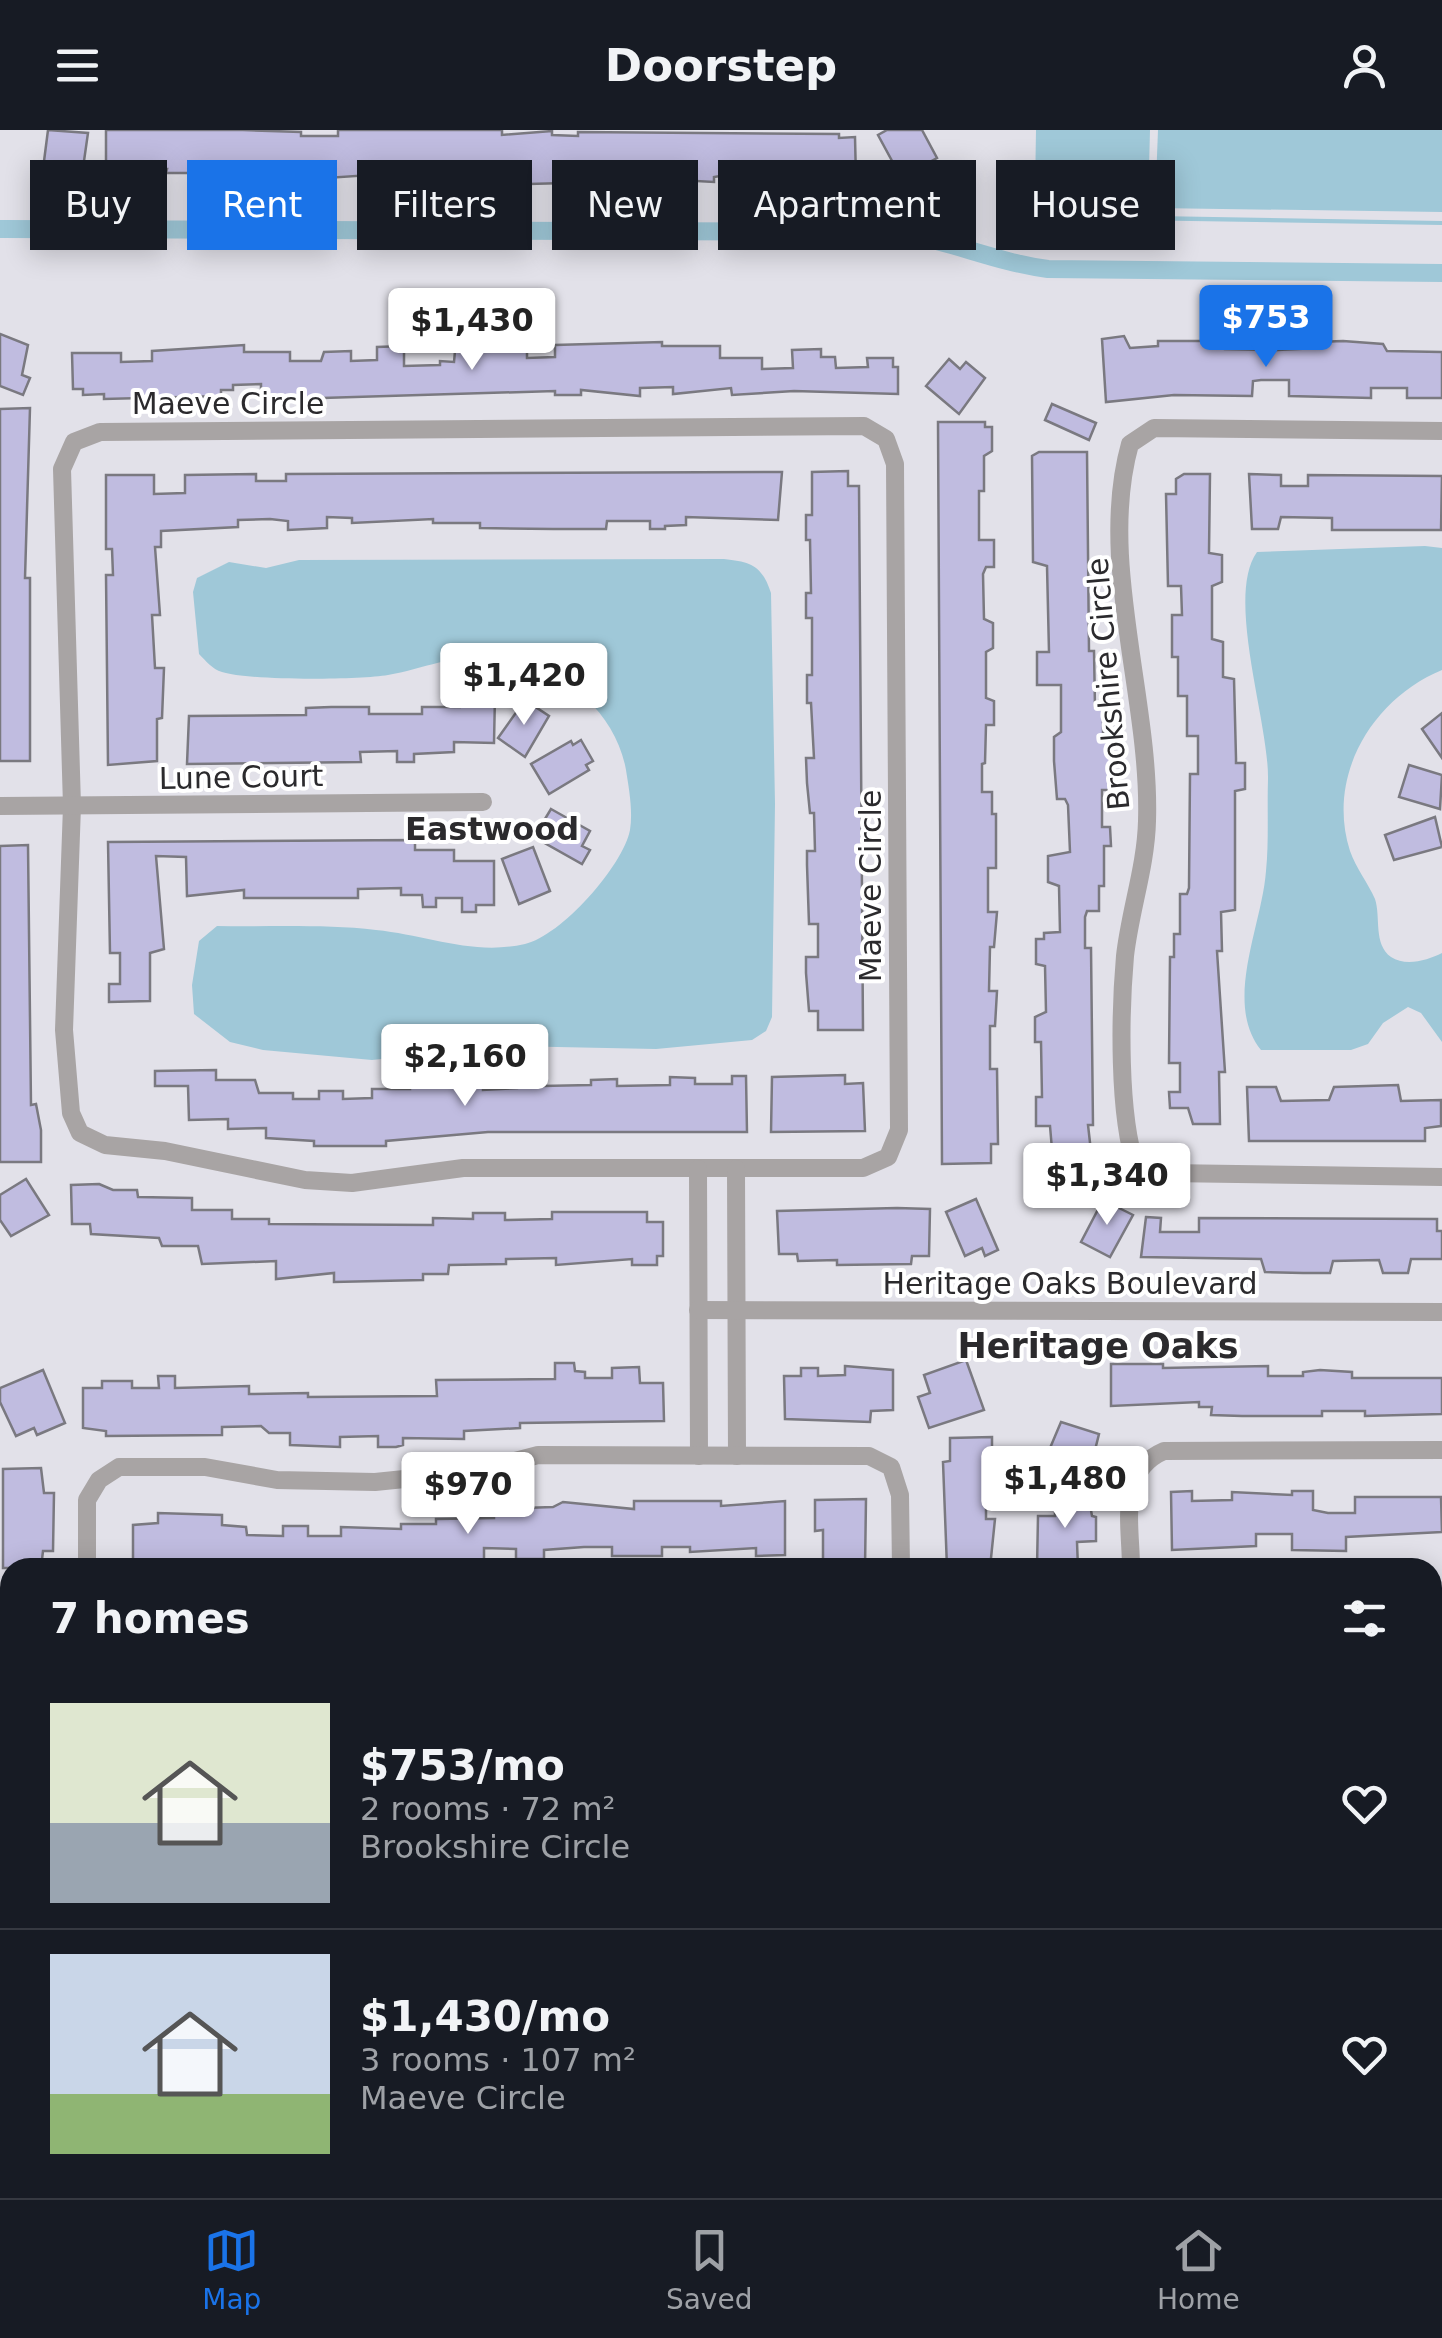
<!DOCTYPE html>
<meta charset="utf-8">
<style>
:root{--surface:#171b24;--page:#242831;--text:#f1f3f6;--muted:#9ea1a6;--line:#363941;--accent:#1a73e8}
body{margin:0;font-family:"DejaVu Sans",sans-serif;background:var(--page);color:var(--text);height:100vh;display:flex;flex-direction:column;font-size:38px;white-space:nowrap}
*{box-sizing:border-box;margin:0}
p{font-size:32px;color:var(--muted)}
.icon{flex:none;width:55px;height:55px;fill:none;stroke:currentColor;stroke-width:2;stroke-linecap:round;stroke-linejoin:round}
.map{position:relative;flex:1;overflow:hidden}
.side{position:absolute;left:0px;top:1428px;width:1442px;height:642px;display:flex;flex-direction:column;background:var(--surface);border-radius:30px 30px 0 0;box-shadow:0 5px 25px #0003}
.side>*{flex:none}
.top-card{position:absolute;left:30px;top:30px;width:1382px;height:90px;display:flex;gap:20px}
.price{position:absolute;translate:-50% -85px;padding:0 22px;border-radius:10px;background:#fff;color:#222;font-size:32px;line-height:65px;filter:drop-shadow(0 2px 5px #0008)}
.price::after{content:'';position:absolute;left:50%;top:60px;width:30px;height:22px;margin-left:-15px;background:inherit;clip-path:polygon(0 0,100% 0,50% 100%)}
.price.active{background:var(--accent);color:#fff}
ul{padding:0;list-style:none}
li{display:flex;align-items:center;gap:30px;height:250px;padding:0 50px}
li+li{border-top:2px solid var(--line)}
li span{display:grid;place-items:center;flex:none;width:280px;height:200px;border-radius:0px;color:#555}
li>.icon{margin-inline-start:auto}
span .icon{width:120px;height:120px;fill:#fffc;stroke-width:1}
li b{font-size:42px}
h2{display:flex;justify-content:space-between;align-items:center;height:120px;padding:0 50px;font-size:42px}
.chip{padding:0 35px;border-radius:0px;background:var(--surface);box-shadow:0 5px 25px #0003;font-size:35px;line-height:90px}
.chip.active{background:var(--accent);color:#fff}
header{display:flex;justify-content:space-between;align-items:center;height:130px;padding:0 50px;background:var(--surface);font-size:45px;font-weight:600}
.dock{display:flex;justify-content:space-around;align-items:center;height:140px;border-top:2px solid var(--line);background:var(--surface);font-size:28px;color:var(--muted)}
.dock a{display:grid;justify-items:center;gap:5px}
.dock .active{color:var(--accent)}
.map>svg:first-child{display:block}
</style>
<header><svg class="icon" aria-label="menu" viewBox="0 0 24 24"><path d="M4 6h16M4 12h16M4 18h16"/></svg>Doorstep<svg class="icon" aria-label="person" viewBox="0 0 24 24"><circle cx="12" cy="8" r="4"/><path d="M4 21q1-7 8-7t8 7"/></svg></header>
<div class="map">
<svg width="1442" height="2068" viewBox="0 0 1442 2068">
<rect width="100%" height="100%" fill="#e2e1e9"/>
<g fill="#9fc8d8">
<path d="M 1036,0 L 1150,0 L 1148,78 L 1155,86 L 1442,91 L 1442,95 L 1062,89 C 1030,70 1036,34 1036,0 Z"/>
<polygon points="1158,0 1442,0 1442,82 1155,78"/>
<path d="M 1425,416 L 1442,418 L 1442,540 C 1372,569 1326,646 1350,721 C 1356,738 1368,753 1375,769 C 1381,787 1373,814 1391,827 C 1406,837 1428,830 1442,823 L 1442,912 L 1421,883 L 1408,877 L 1383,893 L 1368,914 L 1351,920 L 1261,920 C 1223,873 1262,796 1266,741 C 1269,711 1267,679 1268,649 C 1269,592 1225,467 1257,422 Z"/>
<path d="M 724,429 C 752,432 762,436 771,463 L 775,674 L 772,887 L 766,901 L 752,910 L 656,919 L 504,916 L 372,930 L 263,920 L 230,912 L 194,884 L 192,855 L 199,811 L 217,796 C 269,797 324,794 376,800 C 427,805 473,826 525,814 C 561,806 623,736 630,700 C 633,681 629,659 626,640 C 617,587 570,545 522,529 C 477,515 432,537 388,545 C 358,550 250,551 222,542 C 212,539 206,531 199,524 L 193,462 L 197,448 L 229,432 L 266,438 L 299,430 Z"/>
<polygon points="1433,1833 1442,1840 1441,1949 1433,1949"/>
</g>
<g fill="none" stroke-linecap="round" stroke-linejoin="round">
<path stroke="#9fc8d8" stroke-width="18" d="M 0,99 L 893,102 C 947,109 994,132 1048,139 L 1442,143"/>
</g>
<g fill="#c0bce0" stroke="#7a7980" stroke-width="2.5">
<polygon points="48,0 88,3 81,52 63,49 64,42 43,39"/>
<polygon points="106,0 243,0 301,2 301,6 338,6 338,0 502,0 502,5 552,1 552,5 578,6 578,2 839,4 839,8 855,7 856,49 845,49 845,54 814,55 764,51 764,44 732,44 714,47 714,52 604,46 604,52 529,54 529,46 484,46 485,52 370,51 370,45 297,50 297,40 266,40 266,48 235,48 235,41 207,41 207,49 189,49 189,43 166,43 167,39 138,40 138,48 106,48"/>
<polygon points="887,0 922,0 937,28 909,43 905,35 897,40 878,5"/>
<polygon points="0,204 28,215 22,245 30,248 23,265 0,256"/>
<polygon points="1124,206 1130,218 1158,216 1158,211 1225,211 1225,219 1277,220 1317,218 1317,212 1343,211 1383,214 1387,221 1442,222 1442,268 1407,268 1407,258 1371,258 1371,268 1289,266 1289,250 1261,250 1253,251 1252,266 1174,265 1106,272 1102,209"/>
<polygon points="662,212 662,216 720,216 720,228 762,228 762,239 793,238 792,220 821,219 821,227 835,227 836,238 868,237 867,228 893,228 893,237 898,237 898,264 794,261 732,265 731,258 673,264 673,257 640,258 640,266 581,260 581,265 555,265 555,261 322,268 261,265 261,254 233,255 233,260 221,260 221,266 104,269 104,264 83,265 83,259 73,259 72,223 121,223 121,232 152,231 152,221 244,215 244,222 290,222 290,231 321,231 324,222 351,221 351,231 377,230 377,217 404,216 404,236 440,235 440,231 454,232 455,221 527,219 527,228 555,227 555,215"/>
<polygon points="949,229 960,239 966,232 985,248 959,284 926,256"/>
<polygon points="1052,274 1096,293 1089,310 1045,290"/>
<polygon points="30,278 25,448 30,448 30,631 0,631 0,279"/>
<polygon points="938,292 985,292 985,297 992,297 992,321 984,326 984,361 979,361 979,410 994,410 994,437 986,437 983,444 984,489 993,493 993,518 986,522 986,568 994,571 994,595 986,595 985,633 982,634 982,662 992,662 992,684 996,684 996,738 988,738 988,782 997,782 994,817 990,817 989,861 997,861 995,896 990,896 990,939 997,939 998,1014 991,1014 991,1033 942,1034"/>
<polygon points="1039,322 1087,322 1089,521 1094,521 1095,577 1103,578 1103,602 1108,602 1113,642 1113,660 1102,660 1102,697 1110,697 1111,716 1104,716 1104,756 1099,756 1099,781 1087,781 1085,787 1085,818 1091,818 1093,995 1088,995 1093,1039 1054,1043 1050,996 1036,996 1036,967 1042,967 1041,912 1035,912 1035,887 1046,882 1045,836 1036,834 1036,809 1044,809 1044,803 1060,802 1059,756 1048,752 1048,726 1070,722 1068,675 1065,669 1057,669 1054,631 1054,607 1061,602 1061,555 1037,555 1037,522 1049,522 1047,436 1033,432 1032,326"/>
<polygon points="848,341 848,356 859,356 863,900 818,900 818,881 809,881 806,843 806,827 818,827 818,794 809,794 807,735 807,721 815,721 814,683 810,683 807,653 806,628 814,628 811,573 807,573 807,545 812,545 812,488 806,488 806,463 811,463 810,410 806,410 806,385 812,385 812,342"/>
<polygon points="782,342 778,390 686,387 686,395 665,396 665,399 650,399 650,391 607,391 606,399 553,399 480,398 480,393 433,393 433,389 352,393 352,388 327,387 327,398 288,400 288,391 270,389 238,390 238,397 161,401 161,417 155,417 160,485 152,485 155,538 164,538 162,588 157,589 157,631 108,635 106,445 113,445 112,419 106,419 106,345 154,345 154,364 185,363 185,345 256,344 256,351 286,351 286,344"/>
<polygon points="1184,344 1210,344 1209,423 1222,425 1222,452 1212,456 1212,509 1223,512 1223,547 1234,549 1236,628 1236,633 1245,633 1245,659 1235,661 1235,780 1221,782 1222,821 1217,821 1225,942 1219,942 1220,994 1193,994 1188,978 1170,978 1169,962 1180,962 1180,933 1169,933 1170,827 1174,827 1174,804 1180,804 1180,764 1187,764 1189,758 1190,644 1198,644 1198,606 1187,606 1187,566 1178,566 1178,527 1172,527 1172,485 1182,485 1181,456 1168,456 1166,364 1176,364 1176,349"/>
<polygon points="1249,344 1281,345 1281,356 1308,356 1308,345 1442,346 1441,400 1332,400 1332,388 1281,387 1278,399 1252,399"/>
<polygon points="464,558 488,558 488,565 495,565 494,613 454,612 454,622 414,624 414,632 397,632 397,621 360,622 361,632 187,634 189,586 306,585 306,578 331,577 369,577 369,584 422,584 422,577 460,577"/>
<polygon points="525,570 549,586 525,627 498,608"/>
<polygon points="1442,583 1442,628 1422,599"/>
<polygon points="581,610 593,631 586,635 589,640 549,664 531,634 571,611 573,615"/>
<polygon points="1409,635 1442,645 1440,679 1399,667"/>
<polygon points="551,679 590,701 582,716 590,720 582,734 534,707"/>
<polygon points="1435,687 1442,717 1394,730 1385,705"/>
<polygon points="415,710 415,720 454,720 454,731 494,731 494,775 476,775 476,782 462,782 462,768 436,768 436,777 423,777 422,765 401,765 401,758 358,759 358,768 244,768 244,760 187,766 186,727 156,726 164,819 150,823 150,871 109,872 109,854 120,854 120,823 110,823 108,712"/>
<polygon points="28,715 31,975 36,974 41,1000 41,1032 0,1032 0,716"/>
<polygon points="533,717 550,761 519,774 502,729"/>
<polygon points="216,940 216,950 255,950 259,963 293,963 293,969 319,969 319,961 343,961 343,969 372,968 372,959 410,959 410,955 432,951 483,951 483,960 517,958 517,949 542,949 542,956 591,955 591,950 617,949 617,956 670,955 670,947 695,948 695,954 732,954 732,946 746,946 747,1002 488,1002 386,1011 386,1016 314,1016 314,1011 266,1008 266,998 228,999 228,989 189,990 188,956 155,956 155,941"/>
<polygon points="845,945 845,954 863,953 865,1001 771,1002 772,947"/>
<polygon points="1398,955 1401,971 1441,970 1441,996 1425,998 1425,1011 1249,1011 1247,957 1276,957 1281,971 1329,970 1334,957"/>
<polygon points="26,1049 49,1085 11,1106 0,1090 0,1065"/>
<polygon points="99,1054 113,1060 137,1060 138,1067 192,1068 192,1080 232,1080 232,1089 269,1089 269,1094 433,1095 433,1088 473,1089 473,1083 505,1083 505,1090 552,1089 552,1082 647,1082 647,1092 663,1092 663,1126 657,1126 657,1135 632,1135 632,1129 556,1135 556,1128 506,1129 506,1134 449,1135 448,1144 423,1144 423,1150 334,1152 334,1143 276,1149 276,1131 202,1134 198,1116 162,1116 159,1108 91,1104 90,1094 72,1094 71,1055"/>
<polygon points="976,1069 998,1120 985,1126 982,1118 965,1126 946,1082"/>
<polygon points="1103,1070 1133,1085 1110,1127 1081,1112"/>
<polygon points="897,1078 930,1079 929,1126 912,1126 911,1134 837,1135 837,1130 798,1131 797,1124 779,1124 777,1081"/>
<polygon points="1146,1087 1161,1088 1160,1102 1199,1102 1199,1088 1437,1089 1437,1101 1442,1101 1442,1129 1411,1129 1408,1143 1383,1143 1379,1130 1333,1131 1330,1143 1303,1143 1265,1142 1261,1129 1141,1127"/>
<polygon points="966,1230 984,1280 929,1298 918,1267 930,1263 924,1245"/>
<polygon points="555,1233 574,1233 575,1241 585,1242 585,1248 612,1248 612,1238 639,1237 640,1253 663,1253 664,1291 520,1293 520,1298 464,1301 464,1309 403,1308 403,1315 396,1317 378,1317 378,1306 340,1307 340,1317 290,1315 290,1303 269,1303 261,1296 222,1297 222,1305 106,1306 106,1301 83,1298 83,1258 102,1258 102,1251 132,1251 132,1258 159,1258 158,1246 175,1246 175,1258 249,1256 249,1264 308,1263 308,1267 437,1266 436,1250 555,1249"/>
<polygon points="1111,1234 1163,1234 1163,1238 1268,1236 1268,1246 1303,1246 1303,1242 1320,1240 1352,1242 1352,1248 1442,1248 1442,1284 1365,1286 1365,1281 1322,1281 1322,1286 1242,1286 1211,1285 1212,1277 1199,1277 1199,1272 1111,1276"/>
<polygon points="845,1236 893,1240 893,1280 871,1281 870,1292 785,1289 784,1246 801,1246 801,1238 818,1238 818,1246 845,1245"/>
<polygon points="43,1240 65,1293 37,1305 34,1298 16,1306 0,1272 0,1258"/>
<polygon points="1061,1292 1099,1304 1087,1352 1042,1337"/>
<polygon points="992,1307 992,1324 999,1324 1000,1356 986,1356 986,1389 995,1389 990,1438 947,1438 943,1332 950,1331 950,1308"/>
<polygon points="41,1338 44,1363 54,1363 53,1421 43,1421 41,1438 3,1438 3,1339"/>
<polygon points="1192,1361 1192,1371 1232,1370 1232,1362 1292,1365 1292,1361 1313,1361 1313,1380 1328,1383 1355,1383 1355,1367 1441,1367 1442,1402 1346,1407 1346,1421 1292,1420 1292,1404 1256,1404 1256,1416 1172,1420 1171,1362"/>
<polygon points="1088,1363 1092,1386 1096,1387 1096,1411 1077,1412 1078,1438 1037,1438 1038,1386 1055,1386 1055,1364"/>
<polygon points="866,1369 865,1438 823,1438 823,1400 815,1401 815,1370"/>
<polygon points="634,1371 721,1371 721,1376 785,1371 785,1425 756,1426 756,1418 690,1422 690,1417 662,1417 662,1426 612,1426 612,1417 584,1417 544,1420 544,1429 516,1429 516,1419 484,1418 484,1437 460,1437 460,1430 426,1430 426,1438 133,1437 133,1395 158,1393 158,1383 222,1385 222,1395 246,1397 247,1405 283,1406 283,1396 308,1396 308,1406 341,1406 341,1397 401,1399 401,1394 436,1394 436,1389 494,1388 494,1379 553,1377 563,1372 634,1379"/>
</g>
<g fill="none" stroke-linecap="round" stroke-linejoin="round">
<g stroke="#a8a4a4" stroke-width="18">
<polygon points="864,296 886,309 895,334 899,1000 888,1027 863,1038 463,1038 352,1053 305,1050 165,1021 105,1015 80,1003 71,983 64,900 72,676 62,339 74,312 100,302"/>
<path d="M 1442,301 L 1154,298 L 1130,314 C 1097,431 1151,570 1147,691 C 1146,736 1130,781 1125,826 C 1120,883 1118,984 1136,1037 L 1167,1043 L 1442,1047"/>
<polyline points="0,676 483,672"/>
<polyline points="698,1039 699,1326"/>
<polyline points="736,1039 737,1326"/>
<polyline points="698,1180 1442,1182"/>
<polyline points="87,1438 87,1370 99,1350 119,1337 205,1337 277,1350 375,1352 473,1342 538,1325 869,1326 891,1337 900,1365 901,1438"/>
<path d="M 1131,1438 C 1131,1395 1117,1341 1164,1321 L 1442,1320"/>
<polyline points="1432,1685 1442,1687"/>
<polyline points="112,2060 128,2068 145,2068"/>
<polyline points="1142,2060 1152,2068"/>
<polyline points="892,2068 898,2060"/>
</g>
</g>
<g text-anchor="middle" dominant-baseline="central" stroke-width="8" stroke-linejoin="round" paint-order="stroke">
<g font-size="30" fill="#2b2a2d" stroke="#fff">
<text x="228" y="273">Maeve Circle</text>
<text transform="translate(1108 554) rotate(-95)">Brookshire Circle</text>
<text transform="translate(241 647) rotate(-1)">Lune Court</text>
<text transform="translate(870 756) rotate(-90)">Maeve Circle</text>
<text x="1070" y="1153">Heritage Oaks Boulevard</text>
</g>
<g font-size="32" font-weight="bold" fill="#2b2a2d" stroke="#fff">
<text x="492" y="699">Eastwood</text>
</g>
<g font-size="35" font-weight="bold" fill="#2b2a2d" stroke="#fff">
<text x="1098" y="1216">Heritage Oaks</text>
</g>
</g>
</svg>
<b class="price active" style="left:1266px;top:240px">$753</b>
<b class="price" style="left:472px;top:243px">$1,430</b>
<b class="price" style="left:524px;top:598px">$1,420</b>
<b class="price" style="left:465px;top:979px">$2,160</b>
<b class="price" style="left:1107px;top:1098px">$1,340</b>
<b class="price" style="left:1065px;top:1401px">$1,480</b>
<b class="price" style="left:468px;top:1407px">$970</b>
<div class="top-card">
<a class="chip">Buy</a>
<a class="chip active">Rent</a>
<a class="chip">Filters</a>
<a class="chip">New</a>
<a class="chip">Apartment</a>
<a class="chip">House</a>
</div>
<section class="side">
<h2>7 homes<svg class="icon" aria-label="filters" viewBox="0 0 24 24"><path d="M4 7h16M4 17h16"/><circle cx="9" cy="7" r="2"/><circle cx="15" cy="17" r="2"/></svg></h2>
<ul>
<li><span style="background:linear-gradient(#dfe7d0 60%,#9aa5b1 0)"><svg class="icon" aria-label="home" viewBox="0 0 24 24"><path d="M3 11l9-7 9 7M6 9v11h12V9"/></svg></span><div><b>$753/mo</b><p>2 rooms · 72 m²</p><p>Brookshire Circle</p></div><svg class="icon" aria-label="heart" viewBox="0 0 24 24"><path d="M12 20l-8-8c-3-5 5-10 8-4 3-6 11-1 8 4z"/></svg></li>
<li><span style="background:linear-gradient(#c9d6e8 70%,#8fb573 0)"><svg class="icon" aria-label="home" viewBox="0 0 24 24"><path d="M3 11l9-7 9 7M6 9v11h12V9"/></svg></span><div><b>$1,430/mo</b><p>3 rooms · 107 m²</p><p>Maeve Circle</p></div><svg class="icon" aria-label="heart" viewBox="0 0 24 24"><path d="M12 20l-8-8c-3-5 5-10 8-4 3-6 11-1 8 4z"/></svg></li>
</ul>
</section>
</div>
<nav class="dock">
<a class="active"><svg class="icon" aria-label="map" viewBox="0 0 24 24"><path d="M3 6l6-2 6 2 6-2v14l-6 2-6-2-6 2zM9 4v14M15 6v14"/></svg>Map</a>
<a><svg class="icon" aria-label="saved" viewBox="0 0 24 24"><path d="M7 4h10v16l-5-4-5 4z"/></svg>Saved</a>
<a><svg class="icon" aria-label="home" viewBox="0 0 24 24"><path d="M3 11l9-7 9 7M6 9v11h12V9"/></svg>Home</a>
</nav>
